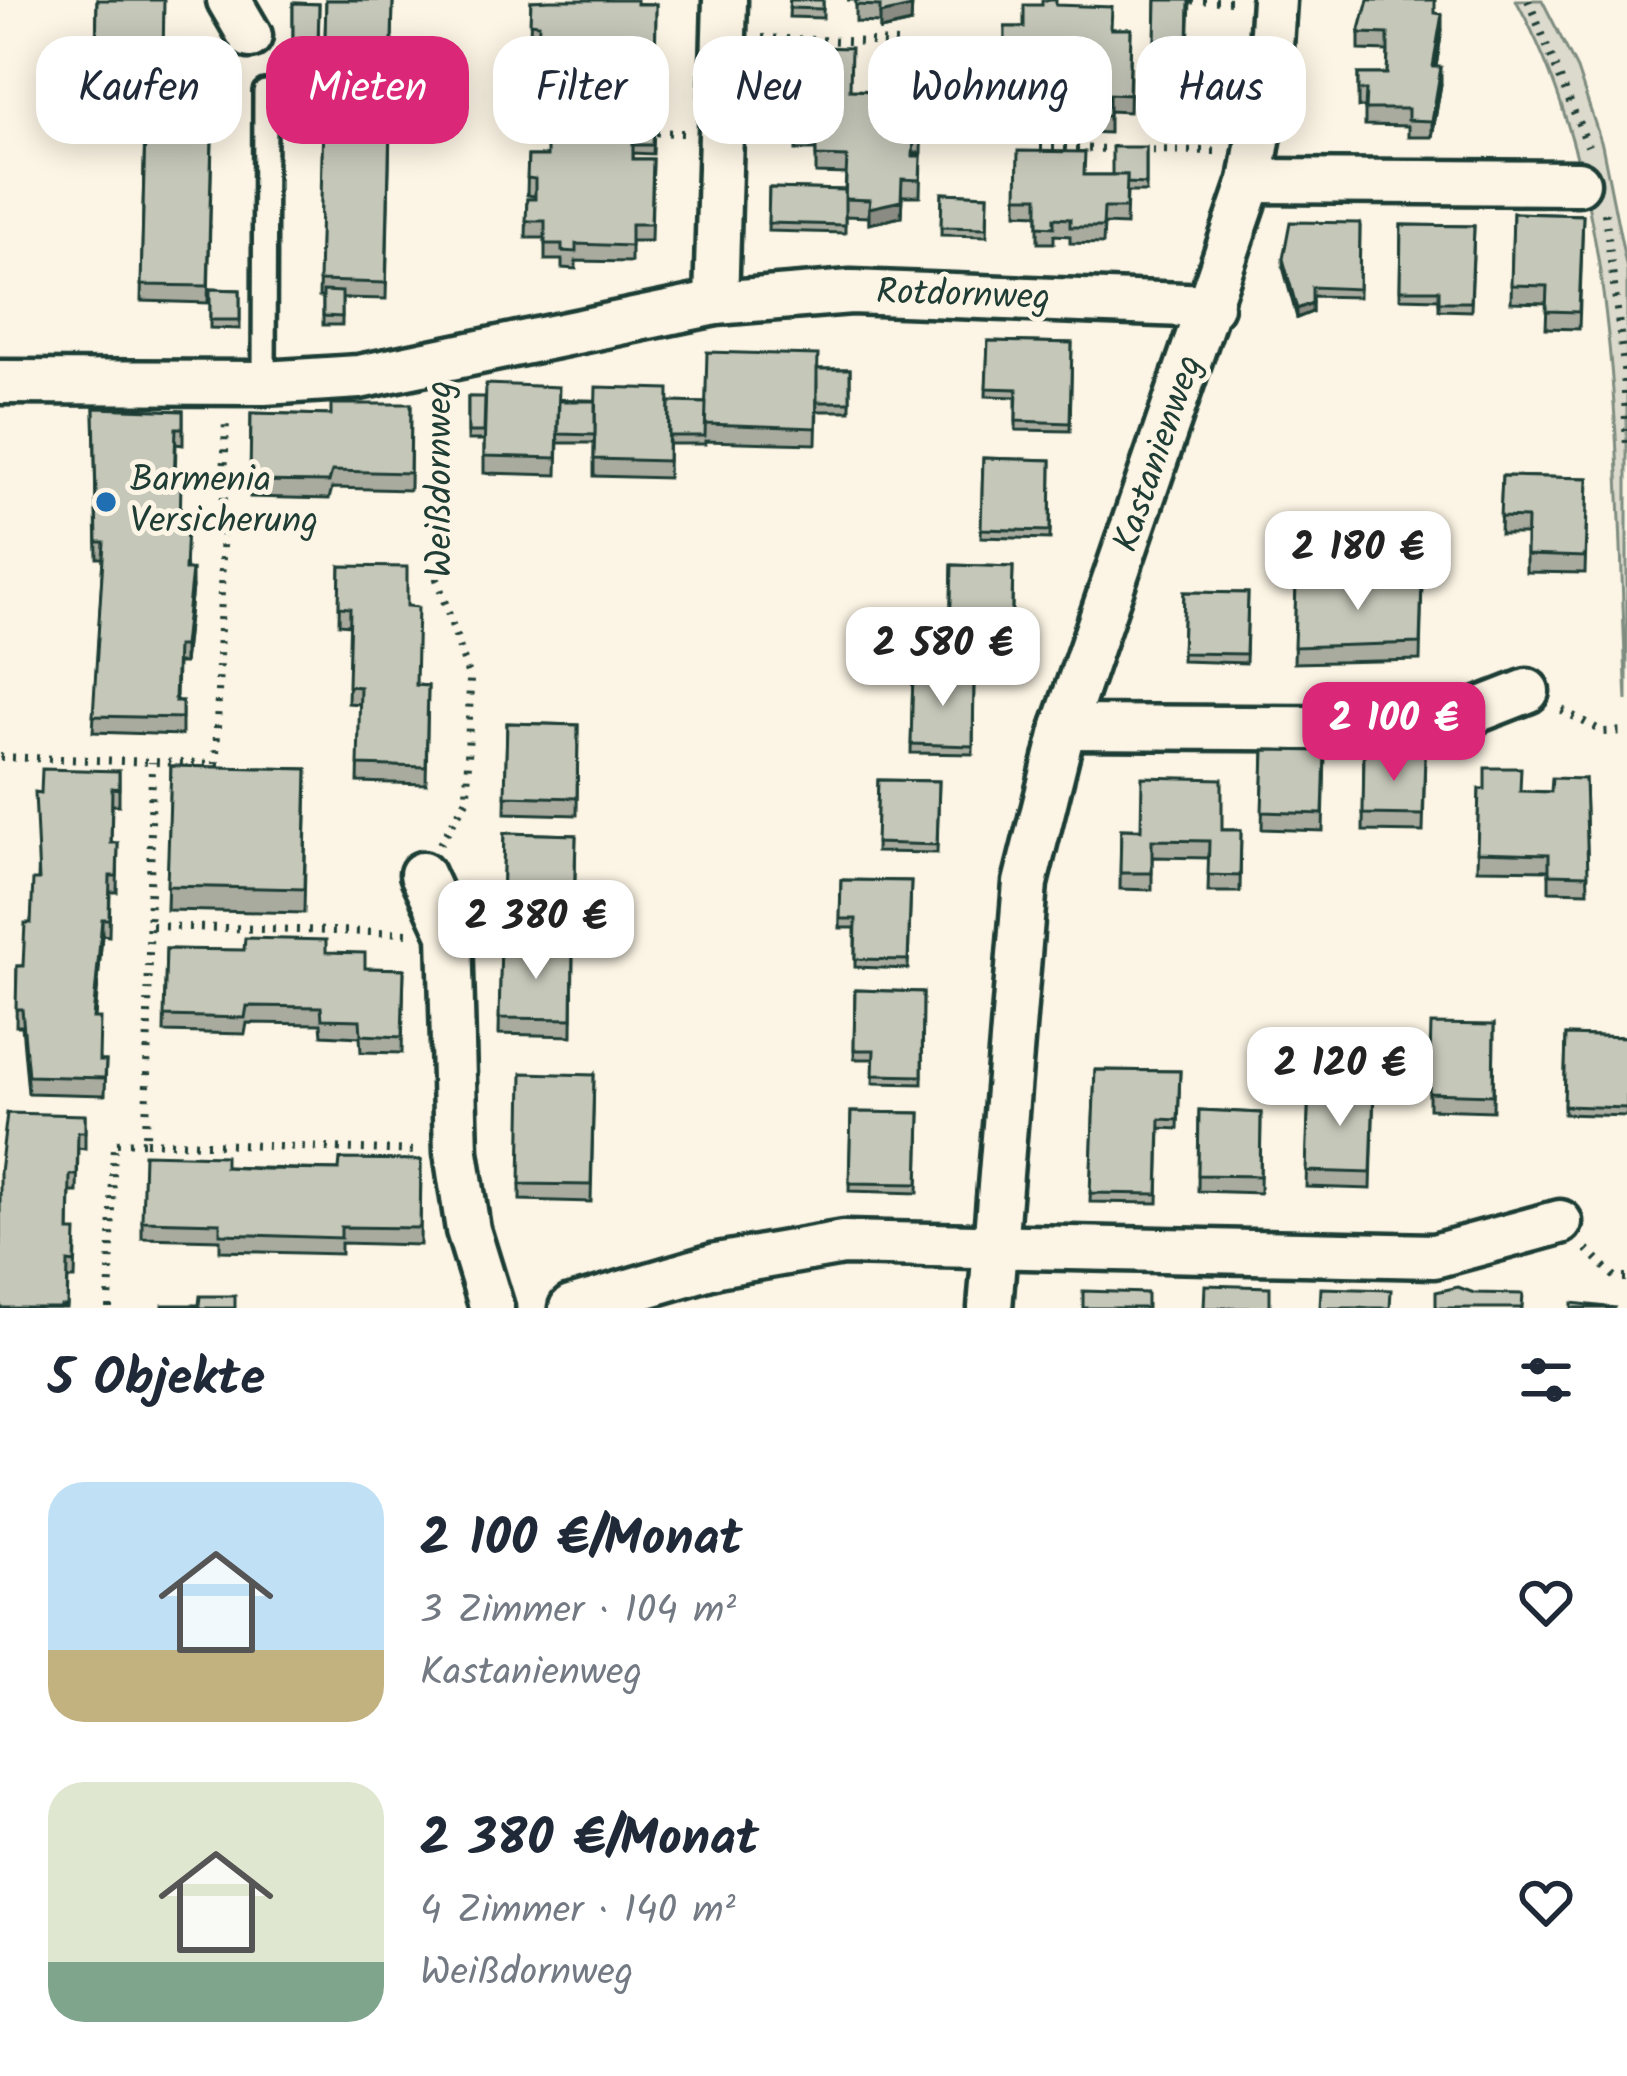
<!DOCTYPE html>
<html lang="de">
<meta charset="utf-8">
<style>
:root{--surface:#fff;--page:#f2f2f3;--text:#1f2937;--muted:#747a83;--accent:#db2777}
body{margin:0;font-family:Kalam,sans-serif;background:var(--page);color:var(--text);height:100vh;display:flex;flex-direction:column;font-size:45px;white-space:nowrap}
*{box-sizing:border-box;margin:0}
p{font-size:39px;color:var(--muted)}
.icon{flex:none;width:66px;height:66px;fill:none;stroke:currentColor;stroke-width:2;stroke-linecap:round;stroke-linejoin:round}
.map{position:relative;height:1308px;overflow:hidden}
.sheet{display:flex;flex-direction:column;background:var(--surface);flex:1}
.sheet>*{flex:none}
.banner{position:absolute;left:36px;top:36px;width:1557px;height:108px;display:flex;gap:24px}
.price{position:absolute;translate:-50% -102px;padding:0 27px;border-radius:24px;background:#fff;color:#222;font-size:39px;line-height:78px;filter:drop-shadow(0 3px 6px #0008)}
.price::after{content:'';position:absolute;left:50%;top:72px;width:36px;height:27px;margin-left:-18px;background:inherit;clip-path:polygon(0 0,100% 0,50% 100%)}
.price.selected{background:var(--accent);color:#fff}
ul{padding:0;list-style:none}
li{display:flex;align-items:center;gap:36px;height:300px;padding:0 48px}
li span{display:grid;place-items:center;flex:none;width:336px;height:240px;border-radius:36px;color:#555}
li>.icon{margin-inline-start:auto}
span .icon{width:144px;height:144px;fill:#fffc;stroke-width:1}
li b{font-size:51px}
h2{display:flex;justify-content:space-between;align-items:center;height:144px;padding:0 48px;font-size:51px}
.tag{padding:0 42px;border-radius:36px;background:var(--surface);box-shadow:0 6px 30px #0003;font-size:42px;line-height:108px}
.tag.selected{background:var(--accent);color:#fff}
.map>svg:first-child{display:block}
</style>
<div class="map">
<svg width="1627" height="1308" viewBox="0 0 1627 1308">
<rect width="100%" height="100%" fill="#fcf5e5"/>
<filter id="ink" filterUnits="userSpaceOnUse"><feTurbulence type="fractalNoise" baseFrequency=".00833" numOctaves="2"/><feDisplacementMap in="SourceGraphic" scale="24" xChannelSelector="R" yChannelSelector="G"/><feConvolveMatrix kernelMatrix="1 2 1 2 8 2 1 2 1" color-interpolation-filters="sRGB"/></filter>
<g filter="url(#ink)">
<path fill="#dcdacc" stroke="#7e8c80" stroke-width="3" d="M 1516,0 L 1542,0 L 1577,69 L 1602,145 L 1627,270 L 1627,701 C 1615,476 1627,201 1516,0 Z"/>
<g fill="none" stroke-linecap="round" stroke-linejoin="round">
<g stroke="#1f3d34" stroke-width="30">
<polyline id="service" points="264,383 265,92"/>
</g>
<g stroke="#1f3d34" stroke-width="51">
<g id="minor">
<polyline points="229,0 250,36"/>
<polyline points="1251,181 1578,183"/>
<polyline points="716,303 725,0"/>
<polyline points="0,382 264,383 359,377 716,303 851,292 1211,306"/>
<polyline points="1064,727 1430,729 1527,691"/>
<polyline points="422,874 450,934 456,1152 468,1230 492,1308"/>
<polyline points="571,1308 717,1265 843,1243 1434,1256 1560,1222"/>
<polyline points="990,1308 1025,883 1064,727 1251,181 1269,77 1274,0"/>
</g>
</g>
<g stroke="#1f3d34" stroke-width="8" stroke-dasharray="3 9" stroke-linecap="butt">
<polyline points="1167,0 1237,1"/>
<polyline points="1528,0 1588,146"/>
<polyline points="762,38 898,43"/>
<polyline points="555,129 629,131"/>
<polyline points="644,132 683,133"/>
<polyline points="1040,148 1119,149"/>
<polyline points="1140,150 1215,151"/>
<polyline points="1605,213 1624,366 1627,450"/>
<polyline points="440,398 437,579 470,679 467,799 440,844"/>
<polyline points="1562,710 1603,732 1627,731"/>
<polyline points="0,757 216,764 226,418"/>
<polyline points="152,926 409,933"/>
<polyline points="146,1142 420,1151"/>
<polyline points="1587,1249 1616,1278 1627,1278"/>
<polyline points="109,1308 114,1143 146,1142 152,762"/>
</g>
<use href="#service" stroke="#fcf5e5" stroke-width="21"/>
<use href="#minor" stroke="#fcf5e5" stroke-width="42"/>
</g>
<g fill="#a9ab9f" stroke="#1f3d34" stroke-width="3">
<polygon points="97,0 164,57 214,59 208,303 141,301 146,74 96,73"/>
<polygon points="326,0 393,0 386,299 342,298 342,325 323,325 323,297 319,297"/>
<polygon points="790,0 823,0 823,18 789,17"/>
<polygon points="847,0 931,0 931,2 912,2 911,23 880,30 880,23 856,22 856,0"/>
<polygon points="1156,0 1190,0 1188,51 1155,51"/>
<polygon points="531,1 656,4 655,86 635,86 635,99 655,100 654,127 620,126 620,107 580,106 579,114 565,114 565,106 548,105 548,83 530,83 530,44 538,44 538,40 530,40"/>
<polygon points="293,3 319,4 318,52 293,51"/>
<polygon points="1056,5 1111,29 1131,29 1129,112 1109,111 1109,133 1054,131 1053,139 1039,139 1039,131 1022,131 1022,109 1003,108 1004,69 1012,70 1012,66 1005,66 1005,27 1024,27"/>
<polygon points="1435,13 1442,30 1436,67 1441,84 1432,137 1408,137 1408,126 1365,125 1365,107 1358,107 1358,74 1387,74 1388,51 1359,50 1359,33"/>
<polygon points="798,68 850,90 887,91 904,113 922,114 921,153 914,153 914,156 921,156 920,196 902,196 901,217 869,224 869,217 845,216 845,233 768,231 769,188 845,190 846,174 816,173 816,150 796,150"/>
<polygon points="654,127 653,154 633,153 633,159 653,159 651,241 631,241 631,262 576,261 576,269 562,268 562,260 545,260 545,238 526,238 527,199 535,199 535,196 527,195 528,156 547,156 578,135 620,136"/>
<polygon points="1146,147 1146,192 1127,192 1126,225 1104,224 1103,244 1070,243 1070,236 1054,235 1054,243 1038,243 1038,214 1017,213 1017,197 1085,175 1112,175"/>
<polygon points="942,193 988,195 987,236 941,235"/>
<polygon points="1513,213 1583,215 1579,329 1546,328 1547,303 1511,302"/>
<polygon points="1360,223 1359,297 1312,296 1312,312 1297,318 1283,267 1283,259"/>
<polygon points="1401,225 1474,226 1471,311 1439,310 1439,299 1400,298"/>
<polygon points="210,289 240,290 240,329 210,328"/>
<polygon points="988,341 1072,343 1070,431 1016,430 1016,397 986,396"/>
<polygon points="818,369 850,369 850,411 817,411 817,406 816,444 705,441 705,444 669,444 669,410 668,478 594,476 594,443 558,443 558,439 557,475 484,473 484,440 468,440 468,397 706,403"/>
<polygon points="411,404 410,490 332,488 329,499 250,497 251,413 331,415"/>
<polygon points="94,408 183,411 183,445 176,444 175,483 186,570 192,587 184,663 177,663 176,701 182,701 182,735 93,732 103,558 97,558"/>
<polygon points="983,458 1051,460 1050,539 981,537"/>
<polygon points="1502,476 1588,478 1585,573 1526,572 1526,534 1500,534"/>
<polygon points="952,565 1013,567 1011,646 950,645"/>
<polygon points="340,566 407,606 416,685 428,686 426,784 358,782 360,704 348,703 350,625 339,624"/>
<polygon points="1422,580 1420,660 1294,663 1296,583"/>
<polygon points="1184,592 1248,593 1246,663 1182,661"/>
<polygon points="913,673 974,674 973,754 911,753"/>
<polygon points="507,723 578,725 577,815 505,813"/>
<polygon points="1264,750 1325,751 1323,831 1262,829"/>
<polygon points="1364,753 1425,754 1423,832 1363,831"/>
<polygon points="171,766 307,769 304,913 167,910"/>
<polygon points="119,771 119,805 112,805 111,843 118,843 117,892 110,892 109,936 102,935 95,1018 99,1061 106,1061 105,1095 28,1093 22,1026 16,1026 17,966 23,966 38,880 41,793"/>
<polygon points="1585,779 1588,892 1549,891 1549,870 1477,869 1479,789 1551,792"/>
<polygon points="878,780 939,781 937,853 876,852"/>
<polygon points="1121,829 1241,830 1240,892 1208,892 1209,858 1152,857 1152,890 1120,889"/>
<polygon points="504,833 576,835 574,925 502,924"/>
<polygon points="841,880 911,881 908,969 855,967 855,928 840,928"/>
<polygon points="501,944 573,946 572,1036 499,1034"/>
<polygon points="166,949 326,952 365,968 404,969 402,1053 361,1052 360,1037 322,1035 321,1024 247,1023 245,1034 164,1032"/>
<polygon points="855,990 923,992 922,1084 873,1083 874,1059 854,1059"/>
<polygon points="1494,1025 1493,1111 1429,1109 1429,1093"/>
<polygon points="1566,1035 1627,1037 1627,1116 1564,1114"/>
<polygon points="1095,1070 1180,1071 1178,1129 1160,1128 1158,1203 1090,1202"/>
<polygon points="594,1075 591,1202 520,1200 520,1184"/>
<polygon points="1309,1085 1374,1087 1371,1189 1306,1187"/>
<polygon points="1199,1110 1261,1113 1260,1193 1198,1191"/>
<polygon points="851,1112 920,1113 918,1193 849,1191"/>
<polygon points="85,1115 85,1149 78,1148 77,1192 70,1192 69,1231 76,1247 75,1279 68,1279 67,1308 0,1308"/>
<polygon points="421,1160 420,1245 341,1243 341,1254 220,1251 220,1240 142,1238 142,1221 225,1167 339,1170"/>
</g>
<g fill="#8a8b82" stroke="#1f3d34" stroke-width="3">
<polygon points="912,2 911,23 880,30 880,14"/>
<polygon points="1442,14 1442,30 1433,84 1433,67"/>
<polygon points="1441,67 1441,84 1432,137 1432,121"/>
<polygon points="902,196 901,217 869,224 869,208"/>
<polygon points="1312,303 1312,312 1297,318 1297,309"/>
<polygon points="192,570 192,587 184,663 184,646"/>
<polygon points="102,919 102,935 93,1034 93,1018"/>
</g>
<g fill="#c5c7b9" stroke="#1f3d34" stroke-width="3">
<polygon points="97,0 164,0 163,57 214,59 208,286 141,285 147,57 96,56"/>
<polygon points="326,0 393,0 386,283 319,281"/>
<polygon points="550,0 637,0 637,4 656,4 655,69 635,69 635,91 580,89 579,97 565,97 565,89 548,89 549,67 530,66 530,44 538,44 539,24 530,23 531,1"/>
<polygon points="790,0 823,0 823,9 789,8"/>
<polygon points="856,0 912,0 911,7 880,14 880,6 856,5"/>
<polygon points="1042,0 1056,0 1056,5 1112,7 1111,29 1131,29 1129,95 1109,94 1109,116 1054,115 1053,122 1039,122 1039,115 1022,114 1023,92 1003,91 1004,69 1012,70 1012,49 1005,49 1005,27 1024,27 1024,5 1042,5"/>
<polygon points="1156,0 1189,0 1188,43 1155,42"/>
<polygon points="1368,0 1435,0 1435,13 1442,14 1433,67 1441,67 1432,121 1408,120 1408,109 1365,109 1366,90 1358,90 1358,74 1387,74 1388,53 1388,34 1359,33"/>
<polygon points="293,3 319,4 318,44 293,43"/>
<polygon points="818,47 851,48 850,90 873,91 873,83 887,83 887,91 904,91 903,113 922,114 921,137 914,137 913,156 921,156 920,180 902,179 901,201 869,208 870,200 845,199 847,157 816,156 816,134 796,134 798,68 818,69"/>
<polygon points="620,99 655,100 654,118 620,117"/>
<polygon points="620,126 654,127 653,145 633,145 633,137 620,136"/>
<polygon points="565,127 579,128 578,135 633,137 633,159 653,159 651,224 631,224 631,246 576,244 576,252 562,251 562,244 545,244 545,221 526,221 527,199 535,199 535,179 527,178 528,156 547,156 547,134 565,134"/>
<polygon points="1112,147 1146,147 1146,184 1127,183 1127,175 1112,175"/>
<polygon points="1018,151 1085,152 1084,175 1127,175 1126,208 1104,208 1103,227 1070,227 1070,219 1054,218 1054,227 1038,226 1038,197 1017,197"/>
<polygon points="769,188 845,190 845,225 768,223"/>
<polygon points="942,193 988,195 987,228 941,227"/>
<polygon points="1513,213 1583,215 1579,312 1546,311 1547,286 1511,285"/>
<polygon points="1290,222 1360,223 1359,289 1312,287 1312,303 1297,309 1283,259"/>
<polygon points="1401,225 1474,226 1471,302 1439,302 1439,290 1400,290"/>
<polygon points="210,289 240,290 240,320 210,320"/>
<polygon points="323,291 342,292 342,317 323,316"/>
<polygon points="988,341 1072,343 1070,423 1016,421 1017,389 986,388"/>
<polygon points="707,352 818,355 816,428 705,424"/>
<rect x="817" y="369" width="33" height="33"/>
<polygon points="486,384 559,387 557,458 484,456"/>
<polygon points="596,387 669,389 668,461 594,459"/>
<polygon points="468,397 485,397 484,432 468,432"/>
<polygon points="559,401 595,401 595,435 558,434"/>
<polygon points="669,402 706,403 705,436 669,436"/>
<polygon points="331,404 411,404 410,473 332,471 329,482 250,481 251,413 331,415"/>
<polygon points="94,408 183,411 183,428 176,428 174,483 181,483 180,527 187,527 185,570 192,570 184,646 177,646 175,701 182,701 182,718 93,716 104,542 97,542"/>
<polygon points="983,458 1051,460 1050,531 981,529"/>
<polygon points="1502,476 1588,478 1585,557 1526,555 1527,518 1500,517"/>
<polygon points="952,565 1013,567 1011,638 950,636"/>
<polygon points="340,566 407,567 407,606 418,607 416,685 428,686 426,767 358,765 360,687 348,686 350,608 339,607"/>
<polygon points="1422,580 1420,643 1294,647 1296,583"/>
<polygon points="1184,592 1248,593 1246,654 1182,653"/>
<polygon points="913,673 974,674 973,746 911,744"/>
<polygon points="507,723 578,725 577,798 505,796"/>
<polygon points="1264,750 1325,751 1323,814 1262,812"/>
<polygon points="1364,753 1425,754 1423,815 1363,814"/>
<polygon points="171,766 307,769 304,889 167,886"/>
<polygon points="1485,768 1521,768 1520,791 1551,792 1552,778 1585,779 1588,875 1549,874 1549,854 1477,852 1479,789 1485,789"/>
<polygon points="42,769 119,771 119,789 112,788 111,843 118,843 117,876 110,876 109,919 102,919 93,1018 100,1018 99,1061 106,1061 105,1078 28,1076 22,1009 16,1009 17,966 23,966 25,923 31,923 33,880 39,880 35,792 41,793"/>
<polygon points="1142,777 1222,779 1222,830 1241,830 1240,876 1208,875 1209,841 1152,840 1152,873 1120,873 1121,829 1141,830"/>
<polygon points="878,780 939,781 937,845 876,843"/>
<polygon points="504,833 576,835 574,908 502,907"/>
<polygon points="841,880 911,881 908,960 855,959 856,919 840,919"/>
<polygon points="245,938 326,940 326,952 365,953 365,968 404,969 402,1037 361,1035 360,1020 322,1019 321,1007 247,1006 245,1018 164,1016 166,949 244,950"/>
<polygon points="501,944 573,946 572,1019 499,1018"/>
<polygon points="855,990 923,992 922,1076 873,1075 874,1050 854,1050"/>
<polygon points="1431,1024 1494,1025 1493,1095 1429,1093"/>
<polygon points="1566,1035 1627,1037 1627,1108 1564,1106"/>
<polygon points="1095,1070 1180,1071 1178,1120 1160,1119 1158,1194 1090,1193"/>
<polygon points="522,1073 594,1075 591,1185 520,1184"/>
<polygon points="1309,1085 1374,1087 1371,1173 1306,1171"/>
<polygon points="1199,1110 1261,1113 1260,1176 1198,1175"/>
<polygon points="851,1112 920,1113 918,1184 849,1183"/>
<polygon points="7,1113 85,1115 85,1132 78,1132 77,1175 70,1175 69,1231 76,1231 75,1263 68,1262 67,1306 61,1306 60,1308 0,1308 0,1172"/>
<polygon points="144,1154 225,1156 225,1167 264,1169 339,1170 340,1159 421,1160 420,1228 341,1227 341,1238 220,1234 220,1223 142,1221"/>
<polygon points="1205,1285 1270,1287 1270,1308 1204,1308"/>
<polygon points="1458,1287 1474,1293 1523,1294 1522,1308 1436,1308 1436,1292"/>
<polygon points="1321,1288 1391,1290 1390,1308 1320,1308"/>
<polygon points="1083,1291 1147,1293 1147,1308 1083,1308"/>
<polygon points="200,1296 235,1296 235,1308 163,1308 163,1305 199,1305"/>
<polygon points="1572,1303 1616,1308 1572,1308"/>
</g>
</g>
<circle fill="#1f6fb2" stroke="#fcf5e5" stroke-width="4.5" cx="106" cy="502" r="12"/>
<g text-anchor="middle" dominant-baseline="central" stroke-width="10" stroke-linejoin="round" paint-order="stroke">
<g font-size="36" fill="#1f3d34" stroke="#fcf5e5">
<text transform="translate(963 296) rotate(2)">Rotdornweg</text>
<text transform="translate(1159 454) rotate(-71)">Kastanienweg</text>
<text transform="translate(441 479) rotate(-90)">Weißdornweg</text>
</g>
<g font-size="36" fill="#1f3d34" stroke="#fcf5e5" text-anchor="start">
<text x="130" y="481">Barmenia<tspan x="130" dy="41">Versicherung</tspan></text>
</g>
</g>
</svg>
<b class="price" style="left:1358px;top:613px">2 180 €</b>
<b class="price" style="left:943px;top:709px">2 580 €</b>
<b class="price selected" style="left:1394px;top:784px">2 100 €</b>
<b class="price" style="left:536px;top:982px">2 380 €</b>
<b class="price" style="left:1340px;top:1129px">2 120 €</b>
<div class="banner">
<a class="tag">Kaufen</a>
<a class="tag selected">Mieten</a>
<a class="tag">Filter</a>
<a class="tag">Neu</a>
<a class="tag">Wohnung</a>
<a class="tag">Haus</a>
</div>
</div>
<section class="sheet">
<h2>5 Objekte<svg class="icon" aria-label="filters" viewBox="0 0 24 24"><path d="M4 7h16M4 17h16"/><circle cx="9" cy="7" r="2"/><circle cx="15" cy="17" r="2"/></svg></h2>
<ul>
<li><span style="background:linear-gradient(#bfe0f5 70%,#c2b280 0)"><svg class="icon" aria-label="home" viewBox="0 0 24 24"><path d="M3 11l9-7 9 7M6 9v11h12V9"/></svg></span><div><b>2 100 €/Monat</b><p>3 Zimmer · 104 m²</p><p>Kastanienweg</p></div><svg class="icon" aria-label="heart" viewBox="0 0 24 24"><path d="M12 20l-8-8c-3-5 5-10 8-4 3-6 11-1 8 4z"/></svg></li>
<li><span style="background:linear-gradient(#dfe7d0 75%,#7fa58c 0)"><svg class="icon" aria-label="home" viewBox="0 0 24 24"><path d="M3 11l9-7 9 7M6 9v11h12V9"/></svg></span><div><b>2 380 €/Monat</b><p>4 Zimmer · 140 m²</p><p>Weißdornweg</p></div><svg class="icon" aria-label="heart" viewBox="0 0 24 24"><path d="M12 20l-8-8c-3-5 5-10 8-4 3-6 11-1 8 4z"/></svg></li>
</ul>
</section>
